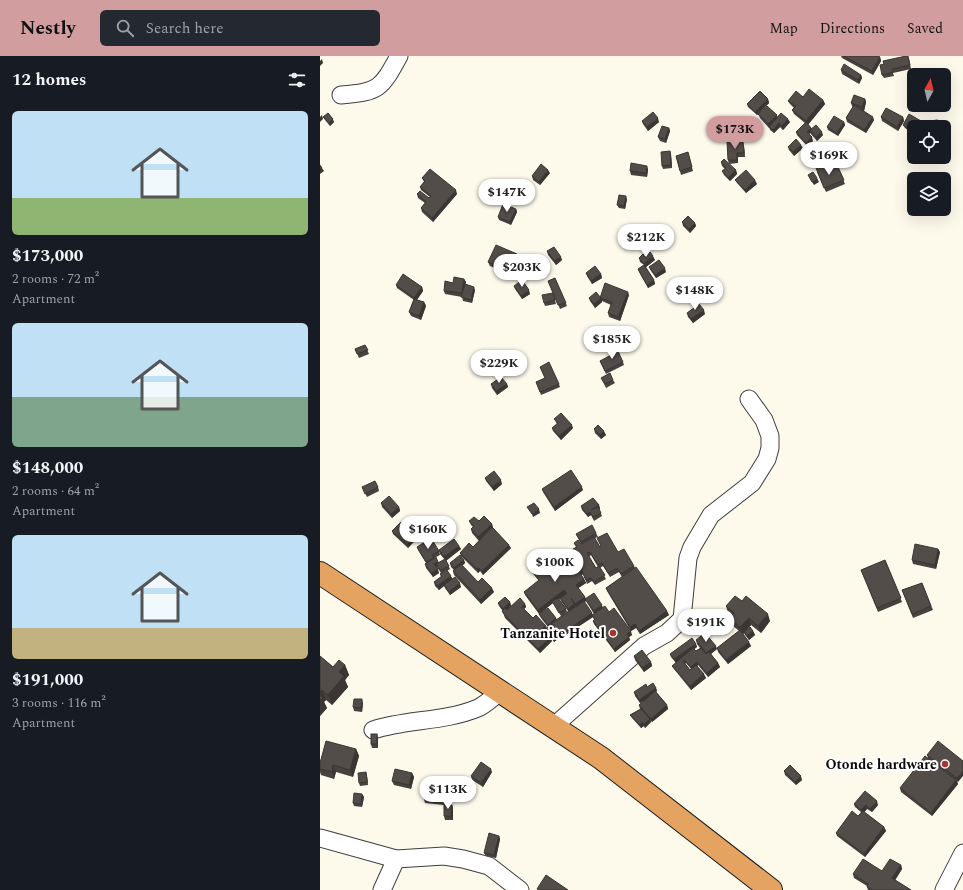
<!DOCTYPE html>
<meta charset="utf-8">
<style>
:root{--surface:#171b24;--page:#242831;--text:#f1f3f6;--muted:#9ea1a6;--accent:#d29d9f}
body{margin:0;font-family:Spectral,serif;background:var(--page);color:var(--text);height:100vh;display:flex;flex-direction:column;font-size:15px;white-space:nowrap}
*{box-sizing:border-box;margin:0}
p{font-size:13px;color:var(--muted)}
.icon{flex:none;width:22px;height:22px;fill:none;stroke:currentColor;stroke-width:2;stroke-linecap:round;stroke-linejoin:round}
.map{position:relative;flex:1;overflow:hidden}
.drawer{display:flex;flex-direction:column;background:var(--surface);width:320px}
.drawer>*{flex:none}
.needle{width:26px;rotate:8deg}
.buttons{position:absolute;left:587px;top:12px;display:grid;gap:8px}
.buttons a{display:grid;place-items:center;width:44px;height:44px;border-radius:6px;background:var(--surface);box-shadow:0 4px 16px #0002;font-size:20px}
.price{position:absolute;translate:-50% -34px;padding:0 9px;border-radius:14px;background:#fff;color:#222;font-size:13px;line-height:26px;filter:drop-shadow(0 1px 2px #0008)}
.price::after{content:'';position:absolute;left:50%;top:24px;width:12px;height:9px;margin-left:-6px;background:inherit;clip-path:polygon(0 0,100% 0,50% 100%)}
.price.selected{background:var(--accent);color:#111}
ul{padding:0;list-style:none}
li{display:grid;align-content:center;gap:8px;height:212px;padding:0 12px}
li span{display:grid;place-items:center;height:124px;border-radius:6px;color:#555}
li>.icon{margin-inline-start:auto}
span .icon{width:72px;height:72px;fill:#fffc;stroke-width:1}
li b{font-size:17px}
h2{display:flex;justify-content:space-between;align-items:center;height:48px;padding:0 12px;font-size:17px}
header{display:flex;align-items:center;gap:24px;box-sizing:border-box;height:56px;padding:0 20px;background:var(--accent);color:#111}
header strong{font-size:19px}
nav{display:flex;gap:22px;margin-inline-start:auto;font-size:14px}
.search{width:280px;height:36px;background:var(--page);display:flex;align-items:center;gap:10px;box-sizing:border-box;padding:0 14px;border-radius:6px;color:var(--muted);font-size:15px}
main{display:flex;flex:1;min-height:0}
.map>svg:first-child{display:block}
</style>
<header>
<strong>Nestly</strong>
<div class="search"><svg class="icon" aria-label="search" viewBox="0 0 24 24"><circle cx="10" cy="10" r="6"/><path d="M15 15l6 6"/></svg>Search here</div>
<nav><a>Map</a><a>Directions</a><a>Saved</a></nav>
</header>
<main>
<section class="drawer">
<h2>12 homes<svg class="icon" aria-label="filters" viewBox="0 0 24 24"><path d="M4 7h16M4 17h16"/><circle cx="9" cy="7" r="2"/><circle cx="15" cy="17" r="2"/></svg></h2>
<ul>
<li><span style="background:linear-gradient(#bfe0f5 70%,#8fb573 0)"><svg class="icon" aria-label="home" viewBox="0 0 24 24"><path d="M3 11l9-7 9 7M6 9v11h12V9"/></svg></span><div><b>$173,000</b><p>2 rooms · 72 m²</p><p>Apartment</p></div></li>
<li><span style="background:linear-gradient(#bfe0f5 60%,#7fa58c 0)"><svg class="icon" aria-label="home" viewBox="0 0 24 24"><path d="M3 11l9-7 9 7M6 9v11h12V9"/></svg></span><div><b>$148,000</b><p>2 rooms · 64 m²</p><p>Apartment</p></div></li>
<li><span style="background:linear-gradient(#bfe0f5 75%,#c2b280 0)"><svg class="icon" aria-label="home" viewBox="0 0 24 24"><path d="M3 11l9-7 9 7M6 9v11h12V9"/></svg></span><div><b>$191,000</b><p>3 rooms · 116 m²</p><p>Apartment</p></div></li>
</ul>
</section>
<div class="map">
<svg width="643" height="834" viewBox="0 0 643 834">
<rect width="100%" height="100%" fill="#fdfaec"/>
<g fill="none" stroke-linecap="round" stroke-linejoin="round">
<g stroke="#3e3e3e" stroke-width="19">
<g id="minor">
<path d="M 21,39 C 59,36 61,33 79,0"/>
<polyline points="234,670 324,590 347,577 362,563 368,502 372,491 391,459 432,427 447,403 450,392 450,380 444,364 429,343"/>
<path d="M 53,674 C 87,663 124,666 158,652 C 165,649 173,641 180,636"/>
<polyline points="0,782 76,803 124,800 143,803 169,810 200,834"/>
<polyline points="62,834 76,803"/>
<polyline points="624,834 643,797"/>
</g>
</g>
<g stroke="#1c1c1c" stroke-width="24">
<polyline id="highway" points="0,517 281,702 451,834"/>
</g>
<use href="#minor" stroke="#fff" stroke-width="17"/>
<use href="#highway" stroke="#e5a362" stroke-width="22"/>
</g>
<g fill="#47423f" fill-rule="evenodd">
<polygon points="521,0 558,0 560,1 561,5 553,19 522,2"/>
<polygon points="589,3 591,13 573,17 574,20 564,22 562,19"/>
<polygon points="521,14 541,19 542,22 539,28 522,18"/>
<polygon points="483,41 503,44 505,48 488,68 492,73 503,79 497,85 490,77 489,78 493,85 487,90 477,79 476,76 485,67 474,58 472,54 474,52 470,48 468,45"/>
<polygon points="448,43 449,47 437,59 428,51 427,48"/>
<polygon points="545,43 546,46 544,55 554,64 546,77 527,66 526,62 533,51 532,50 531,47"/>
<polygon points="438,58 457,59 457,61 470,66 463,74 460,71 454,77 450,74 449,71 449,72 440,62"/>
<polygon points="3,61 14,66 10,70 5,64"/>
<polygon points="561,61 583,61 584,65 578,75 562,65"/>
<polygon points="322,65 339,66 328,75 323,68"/>
<polygon points="601,65 602,69 594,71 594,79 585,72 583,69"/>
<polygon points="524,66 525,69 518,80 508,74 507,71"/>
<polygon points="349,72 350,75 346,87 340,85 338,81"/>
<polygon points="414,85 415,87 424,90 425,101 418,101 418,107 409,108 408,104"/>
<polygon points="468,91 483,92 474,100 469,94"/>
<polygon points="350,95 351,98 352,112 343,113 342,110"/>
<polygon points="356,100 369,100 373,115 361,119"/>
<polygon points="401,106 416,114 417,118 410,125 404,119 402,115 405,113 402,110"/>
<polygon points="518,111 525,128 506,136 497,116 510,114"/>
<polygon points="328,113 327,121 311,119 310,115"/>
<polygon points="230,117 220,129 213,124 212,120"/>
<polygon points="102,122 137,138 113,166 102,156 101,152 105,147 98,142 97,138 109,142 110,141 101,134 100,131 104,126"/>
<polygon points="415,124 437,128 426,137 417,127"/>
<polygon points="307,143 305,153 299,152 297,149"/>
<polygon points="196,153 197,156 191,169 179,164 178,161"/>
<polygon points="362,166 375,167 376,170 370,177 363,170"/>
<polygon points="227,195 242,204 236,209 228,199"/>
<polygon points="197,198 198,201 190,219 170,210 168,206"/>
<polygon points="325,201 335,204 326,211 334,224 335,228 328,232 319,216 318,213 324,209 320,206 319,202"/>
<polygon points="329,211 346,216 336,222 331,215"/>
<polygon points="266,217 281,218 282,222 272,228 267,220"/>
<polygon points="235,222 247,250 240,253 228,225"/>
<polygon points="144,223 146,226 145,228 155,234 152,247 143,245 142,241 125,238 124,235 133,227"/>
<polygon points="76,229 102,231 103,235 97,244 104,246 106,250 101,264 91,260 89,256 94,244 77,232"/>
<polygon points="194,230 210,238 202,243 195,233"/>
<polygon points="309,239 300,265 289,261 288,257 291,249 282,245 282,246 275,252 270,245 269,242 280,242"/>
<polygon points="234,240 236,248 225,250 224,247"/>
<polygon points="367,257 385,258 373,267 368,261"/>
<polygon points="45,289 49,298 39,302 35,293"/>
<polygon points="289,295 303,306 304,309 286,318 280,305 291,300"/>
<polygon points="225,322 239,328 240,331 221,339 216,326"/>
<polygon points="281,322 293,324 295,327 286,332"/>
<polygon points="171,328 187,328 188,331 177,339 172,332"/>
<polygon points="234,363 253,372 241,384 233,375 232,372 237,368"/>
<polygon points="274,373 286,379 281,383 275,377"/>
<polygon points="165,422 182,428 174,435 166,425"/>
<polygon points="42,431 58,431 59,435 47,441"/>
<polygon points="222,433 263,434 235,455 223,436"/>
<polygon points="61,447 79,451 80,455 72,462 62,451"/>
<polygon points="279,449 280,453 279,453 282,460 274,465 271,459 268,461 262,454 261,450"/>
<polygon points="149,465 159,465 172,468 173,472 191,492 163,519 160,515 158,517 141,500 140,497 153,491 159,485 152,477 151,473 153,471 151,469"/>
<polygon points="72,475 102,477 88,492 73,478"/>
<path d="M 276,477 L 278,481 L 275,482 L 280,491 L 281,490 L 277,482 L 298,496 L 314,510 L 315,512 L 349,559 L 320,578 L 316,572 L 311,575 L 287,535 L 286,532 L 302,521 L 299,516 L 290,521 L 283,510 L 280,512 L 286,523 L 275,529 L 272,525 L 267,528 L 263,518 L 261,519 L 264,523 L 266,527 L 258,532 L 265,541 L 266,543 L 283,551 L 289,556 L 312,579 L 309,581 L 310,584 L 295,596 L 274,568 L 273,565 L 274,564 L 273,561 L 241,582 L 233,569 L 231,571 L 238,579 L 239,582 L 234,586 L 227,576 L 226,574 L 225,576 L 230,582 L 232,585 L 220,597 L 185,562 L 182,554 L 179,550 L 178,547 L 190,546 L 191,550 L 187,554 L 205,548 L 206,551 L 204,553 L 213,562 L 226,570 L 227,572 L 228,571 L 221,562 L 219,558 L 237,563 L 248,555 L 241,545 L 240,542 L 239,543 L 246,553 L 247,556 L 241,560 L 233,547 L 219,558 L 205,539 L 204,536 L 219,525 L 210,514 L 209,511 L 240,515 L 251,507 L 246,497 L 256,491 L 254,487 L 261,488 L 256,478 ZM 271,499 L 278,511 L 276,512 L 269,501 ZM 266,545 L 274,558 L 273,559 L 264,546 Z"/>
<polygon points="139,490 141,493 126,504 130,513 127,515 132,522 141,531 130,539 125,532 124,530 119,534 115,530 114,526 121,521 120,518 121,517 117,511 116,511 119,517 113,521 106,512 105,508 106,507 98,494 97,491 119,495 120,499 114,502 119,507 125,504 120,498 119,494"/>
<polygon points="618,493 620,496 616,513 593,508 592,504"/>
<polygon points="144,504 145,507 142,510 158,526 174,536 161,548 134,519 133,515 134,514 131,511 130,507"/>
<polygon points="565,504 582,546 558,556 541,514"/>
<polygon points="602,527 613,554 593,562 582,534"/>
<polygon points="422,545 450,565 441,577 431,569 427,573 433,575 435,579 429,584 425,579 424,577 423,578 431,590 408,608 398,596 397,592 419,575 412,569 409,562 411,560 408,557 406,550"/>
<path d="M 376,584 L 397,593 L 391,598 L 398,607 L 400,611 L 388,621 L 378,609 L 377,610 L 386,622 L 371,634 L 354,613 L 352,610 L 356,607 L 351,601 L 350,598 L 376,588 L 377,591 L 374,593 L 376,595 L 380,592 L 377,588 ZM 366,607 L 371,613 L 370,614 L 365,608 Z"/>
<polygon points="0,600 13,611 25,609 29,619 25,624 28,631 12,649 6,644 4,646 7,652 0,660"/>
<polygon points="314,600 331,606 332,610 324,616 315,604"/>
<polygon points="327,631 336,632 337,635 336,636 347,649 348,653 332,666 330,664 331,666 325,672 324,670 321,672 312,662 310,659 320,653 319,649 325,644 320,647 315,640 314,636"/>
<polygon points="43,647 42,656 34,655 33,651"/>
<polygon points="58,681 58,692 52,692 51,688"/>
<polygon points="36,693 39,700 33,721 16,716 14,723 1,719 0,716 0,707"/>
<polygon points="607,699 643,705 638,726 637,725 638,728 612,760 581,736 580,732 608,702"/>
<polygon points="464,715 482,724 476,729 465,719"/>
<polygon points="46,716 47,720 48,729 40,730 39,727"/>
<polygon points="172,716 163,731 152,724 151,720"/>
<polygon points="92,717 94,721 91,733 74,729 72,725"/>
<polygon points="42,738 44,741 42,751 34,750 33,747"/>
<polygon points="129,738 127,749 132,749 133,752 133,764 125,764 124,760 124,749 105,747 103,740"/>
<polygon points="534,748 558,749 552,756 547,753 544,756 564,771 566,775 545,801 517,780 516,777 538,760 541,756 535,751"/>
<polygon points="179,780 180,783 176,802 166,800 164,797"/>
<polygon points="581,809 582,813 575,824 591,834 548,834 547,831 547,830 534,822 533,818 562,815"/>
</g>
<g fill="#3a3633">
<polygon points="560,1 561,5 553,19 552,15"/>
<polygon points="2,3 3,7 0,10 0,5"/>
<polygon points="541,19 542,22 539,28 538,24"/>
<polygon points="448,43 449,47 437,59 435,56"/>
<polygon points="545,43 546,46 544,55 542,51"/>
<polygon points="503,44 505,48 488,69 486,65"/>
<polygon points="2,59 3,63 0,66 0,61"/>
<polygon points="457,59 458,63 449,72 448,68"/>
<polygon points="553,61 554,64 546,77 544,74"/>
<polygon points="583,61 584,65 578,75 577,71"/>
<polygon points="338,62 339,66 328,75 327,71"/>
<polygon points="13,63 14,66 10,70 9,67"/>
<polygon points="468,63 470,66 463,74 462,70"/>
<polygon points="601,65 602,69 601,71 598,71"/>
<polygon points="524,66 525,69 518,80 517,77"/>
<polygon points="459,67 460,71 454,77 453,74"/>
<polygon points="349,72 350,75 346,87 345,83"/>
<polygon points="491,72 492,75 490,74 490,77 488,79 487,76"/>
<polygon points="502,76 503,79 497,85 496,81"/>
<polygon points="492,81 493,85 487,90 486,87"/>
<polygon points="423,86 424,90 425,101 424,97"/>
<polygon points="481,89 483,92 474,100 473,96"/>
<polygon points="350,95 351,98 352,112 351,109"/>
<polygon points="417,97 418,101 418,107 417,104"/>
<polygon points="327,110 328,113 327,121 326,117"/>
<polygon points="2,112 4,115 0,118 0,113"/>
<polygon points="228,114 230,117 220,129 219,126"/>
<polygon points="416,114 417,118 410,125 408,122"/>
<polygon points="497,122 499,126 494,129 492,126"/>
<polygon points="435,124 437,128 426,137 425,134"/>
<polygon points="136,134 137,138 113,166 112,162"/>
<polygon points="306,140 307,143 305,153 304,150"/>
<polygon points="196,153 197,156 191,169 190,166"/>
<polygon points="375,167 376,170 370,177 369,173"/>
<polygon points="197,198 198,201 190,219 189,215"/>
<polygon points="333,200 335,204 326,211 324,208"/>
<polygon points="241,201 242,204 236,209 234,205"/>
<polygon points="345,212 346,216 336,222 335,219"/>
<polygon points="281,218 282,222 272,228 271,225"/>
<polygon points="144,223 146,226 143,241 142,237"/>
<polygon points="334,224 335,228 328,232 327,229"/>
<polygon points="102,231 103,235 96,245 94,242"/>
<polygon points="154,231 155,234 152,247 151,244"/>
<polygon points="209,234 210,238 202,243 201,240"/>
<polygon points="308,236 309,239 300,265 298,261"/>
<polygon points="281,242 282,246 275,252 274,248"/>
<polygon points="104,246 106,250 101,264 99,260"/>
<polygon points="384,254 385,258 373,267 371,263"/>
<polygon points="187,328 188,331 177,339 176,335"/>
<polygon points="252,369 253,372 241,384 239,380"/>
<polygon points="284,375 286,379 281,383 280,379"/>
<polygon points="181,424 182,428 174,435 172,431"/>
<polygon points="262,431 263,434 235,455 234,451"/>
<polygon points="279,449 280,453 273,458 271,454"/>
<polygon points="79,451 80,455 72,462 71,458"/>
<polygon points="219,453 220,457 213,461 212,458"/>
<polygon points="270,456 271,459 268,461 267,458"/>
<polygon points="172,468 173,472 159,485 158,481"/>
<polygon points="101,473 102,477 88,492 87,489"/>
<polygon points="189,489 191,492 163,519 162,515"/>
<polygon points="139,490 141,493 126,505 124,501"/>
<polygon points="618,493 620,496 616,513 615,509"/>
<polygon points="144,504 145,507 135,516 134,512"/>
<polygon points="118,506 120,509 116,508 117,511 116,512 114,508"/>
<polygon points="159,512 160,515 158,517 157,513"/>
<polygon points="118,513 119,517 113,521 111,517"/>
<polygon points="261,515 263,518 261,520 259,516"/>
<polygon points="131,520 132,523 119,534 117,530"/>
<polygon points="264,523 266,527 257,533 256,529"/>
<polygon points="140,527 141,531 130,539 129,536"/>
<polygon points="172,532 174,536 161,548 160,544"/>
<polygon points="244,534 246,538 234,547 232,545 233,547 219,558 218,554"/>
<polygon points="265,541 266,545 256,552 255,548"/>
<polygon points="190,546 191,550 184,556 183,553"/>
<polygon points="205,548 206,551 203,554 202,551"/>
<polygon points="254,548 255,552 249,556 248,553"/>
<polygon points="282,549 283,553 275,559 274,555"/>
<polygon points="347,555 349,559 320,578 319,575"/>
<polygon points="272,557 273,560 272,559 273,561 241,582 240,579"/>
<polygon points="448,558 450,565 441,577 438,570"/>
<polygon points="236,562 237,566 232,567 233,569 229,572 228,569"/>
<polygon points="429,562 431,569 423,578 420,571"/>
<polygon points="315,568 316,572 311,575 310,571"/>
<polygon points="226,570 227,573 226,573 226,574 224,577 222,573"/>
<polygon points="311,575 312,579 309,581 310,584 295,596 294,593 307,578"/>
<polygon points="433,575 435,579 429,584 427,580"/>
<polygon points="238,579 239,582 234,586 233,582"/>
<polygon points="230,582 232,585 220,597 218,593"/>
<polygon points="429,586 431,590 408,608 406,604"/>
<polygon points="376,588 377,591 356,607 354,603"/>
<polygon points="396,590 397,593 387,601 386,597"/>
<polygon points="331,606 332,610 324,616 322,612"/>
<polygon points="377,606 378,609 372,615 371,611"/>
<polygon points="398,607 400,611 388,621 387,617"/>
<polygon points="25,609 29,619 25,624 28,631 12,649 8,639 19,616"/>
<polygon points="384,618 386,622 371,634 370,630"/>
<polygon points="336,632 337,635 320,647 319,644"/>
<polygon points="2,634 6,644 4,646 7,652 0,660 0,645 2,643 0,638 0,636"/>
<polygon points="42,643 43,647 42,656 41,652"/>
<polygon points="347,649 348,653 332,666 331,663"/>
<polygon points="330,663 331,666 325,672 324,668"/>
<polygon points="322,666 324,670 321,672 320,669"/>
<polygon points="57,678 58,681 58,692 57,688"/>
<polygon points="36,693 39,700 33,721 30,714"/>
<polygon points="13,709 16,716 14,723 12,716"/>
<polygon points="171,713 172,716 163,731 161,727"/>
<polygon points="643,715 643,720 638,726 637,722"/>
<polygon points="46,716 47,720 48,729 47,726"/>
<polygon points="92,717 94,721 91,733 89,729"/>
<polygon points="481,720 482,724 476,729 475,726"/>
<polygon points="636,724 638,728 612,760 611,757"/>
<polygon points="126,731 129,738 127,750 125,743"/>
<polygon points="42,738 44,741 42,751 41,748"/>
<polygon points="557,745 558,749 552,756 550,753"/>
<polygon points="132,749 133,752 133,764 131,760"/>
<polygon points="546,749 547,753 543,758 541,754"/>
<polygon points="564,771 566,775 545,801 544,798"/>
<polygon points="179,780 180,783 176,802 174,799"/>
<polygon points="581,809 582,813 574,826 572,822"/>
</g>
<g fill="#534d49" stroke="#3a3633">
<polygon points="523,0 558,0 560,1 552,15"/>
<polygon points="586,0 588,0 590,9 572,13 573,16 562,19 560,9 564,8 563,5"/>
<polygon points="524,8 541,19 538,24 521,14"/>
<polygon points="489,33 503,44 486,65 472,54 476,50 468,45 476,35 483,41"/>
<polygon points="440,35 448,43 435,56 427,48"/>
<polygon points="534,39 545,43 542,51 531,47"/>
<polygon points="534,49 553,61 544,74 526,62"/>
<polygon points="447,50 457,59 448,68 438,58"/>
<polygon points="566,52 583,61 577,71 561,61"/>
<polygon points="333,56 338,62 327,71 322,65"/>
<polygon points="8,57 13,63 9,67 3,61"/>
<polygon points="461,57 468,63 462,70 459,67 453,74 449,71"/>
<polygon points="589,58 601,65 598,71 594,71 594,77 583,69"/>
<polygon points="514,60 524,66 517,77 507,71"/>
<polygon points="618,64 618,71 608,71 608,65"/>
<polygon points="486,66 491,72 487,76 492,81 486,87 476,76"/>
<polygon points="496,69 502,76 496,81 490,74"/>
<polygon points="342,70 349,72 345,83 338,81"/>
<polygon points="476,83 481,89 473,96 468,91"/>
<polygon points="414,85 414,87 423,86 424,97 417,97 417,104 408,104 407,86"/>
<polygon points="350,95 351,109 342,110 341,96"/>
<polygon points="368,96 372,111 360,115 356,100"/>
<polygon points="404,103 416,114 408,122 402,115 406,112 401,106"/>
<polygon points="311,107 327,110 326,117 310,115"/>
<polygon points="221,108 228,114 219,126 212,120"/>
<polygon points="507,108 510,114 518,111 524,124 504,132 496,112"/>
<polygon points="0,109 2,112 0,113"/>
<polygon points="110,113 136,134 112,162 101,152 106,146 97,138 100,135 109,142 111,140 100,131 105,125 102,122"/>
<polygon points="426,114 435,124 425,134 415,124"/>
<polygon points="493,116 497,122 492,126 488,119"/>
<polygon points="299,139 306,140 304,150 297,149"/>
<polygon points="183,148 196,153 190,166 178,161"/>
<polygon points="368,160 375,167 369,173 362,166"/>
<polygon points="176,189 197,198 189,215 168,206"/>
<polygon points="234,191 241,201 234,205 227,195"/>
<polygon points="330,196 333,200 324,208 319,202 323,198 325,201"/>
<polygon points="339,204 345,212 335,219 329,211"/>
<polygon points="324,209 334,224 327,229 318,213"/>
<polygon points="275,210 281,218 271,225 266,217"/>
<polygon points="83,218 102,231 94,242 76,229"/>
<polygon points="134,221 144,223 142,237 124,235 125,225 133,227"/>
<polygon points="235,222 246,247 238,249 228,225"/>
<polygon points="202,224 209,234 201,240 194,230"/>
<polygon points="285,227 308,236 298,261 288,257 292,246 280,242"/>
<polygon points="145,228 154,231 151,244 141,241"/>
<polygon points="276,236 281,242 274,248 269,242"/>
<polygon points="233,237 235,244 224,247 222,239"/>
<polygon points="94,243 104,246 99,260 89,256"/>
<polygon points="379,248 384,254 371,263 367,257"/>
<polygon points="45,289 48,294 37,298 35,293"/>
<polygon points="296,291 303,306 285,315 280,305 291,299 289,295"/>
<polygon points="229,306 239,328 220,336 216,326 225,322 220,311"/>
<polygon points="290,317 293,324 285,328 281,322"/>
<polygon points="181,321 187,328 176,335 171,328"/>
<polygon points="241,357 252,369 239,380 232,372 238,367 234,363"/>
<polygon points="278,369 284,375 280,379 274,373"/>
<polygon points="251,414 262,431 234,451 222,433"/>
<polygon points="174,415 181,424 172,431 165,422"/>
<polygon points="55,425 58,431 45,438 42,431"/>
<polygon points="69,440 79,451 71,458 61,447"/>
<polygon points="273,442 279,449 271,454 278,451 281,457 273,461 270,456 267,458 261,450"/>
<polygon points="214,447 219,453 212,458 207,451"/>
<polygon points="164,460 172,468 158,481 151,473 154,470 149,465 154,461 159,465"/>
<polygon points="91,464 101,473 87,489 72,475 81,466 85,469"/>
<polygon points="272,469 276,477 261,486 256,478"/>
<polygon points="172,471 189,489 162,515 159,512 157,513 140,497 149,487 153,491"/>
<polygon points="287,477 298,496 304,493 314,510 301,518 297,512 288,517 282,507 278,509 270,496 267,497 276,512 279,510 285,519 274,526 271,522 266,524 256,503 251,505 246,497 257,491 254,487 258,484 261,488 274,481 280,491 281,490 277,482"/>
<polygon points="111,482 119,495 112,499 114,502 106,506 97,491"/>
<polygon points="134,483 139,490 124,501 119,494"/>
<polygon points="595,488 618,493 615,509 592,504"/>
<polygon points="227,497 240,515 254,504 262,514 259,516 264,523 256,529 265,541 255,548 251,542 254,548 248,553 240,542 247,537 244,534 218,554 204,536 219,524 209,511"/>
<polygon points="140,499 144,504 134,512 130,507"/>
<polygon points="116,501 118,506 114,508 118,513 111,517 105,508"/>
<polygon points="125,503 129,510 120,514 116,508"/>
<polygon points="565,504 581,542 557,552 541,514"/>
<polygon points="141,508 158,526 162,522 172,532 160,544 133,515"/>
<polygon points="316,511 347,555 319,575 315,568 310,571 286,532"/>
<polygon points="126,513 131,520 117,530 114,526 122,520 120,518"/>
<polygon points="135,521 140,527 129,536 124,529"/>
<polygon points="602,527 611,550 592,558 582,534"/>
<polygon points="274,537 282,549 274,555 265,543"/>
<polygon points="415,540 422,545 426,540 448,558 438,570 429,562 420,571 409,562 414,557 406,550"/>
<polygon points="185,541 190,546 183,553 178,547"/>
<polygon points="200,542 205,548 202,551 213,562 216,559 226,570 222,573 230,582 218,593 184,558 182,555 185,552 187,554"/>
<polygon points="238,542 246,553 239,557 232,545"/>
<polygon points="264,545 272,557 240,579 232,567"/>
<polygon points="285,550 289,556 294,552 311,575 307,578 309,581 294,593 273,565 275,563 272,559"/>
<polygon points="228,552 236,562 228,569 219,558"/>
<polygon points="230,569 238,579 233,582 226,573"/>
<polygon points="430,571 433,575 427,580 424,576"/>
<polygon points="420,574 429,586 406,604 397,592"/>
<polygon points="385,577 396,590 386,597 376,584"/>
<polygon points="372,582 376,588 354,603 350,598"/>
<polygon points="373,592 376,595 381,592 386,598 389,596 398,607 387,617 377,606 371,611 364,604 363,605 370,614 376,609 384,618 370,630 352,610"/>
<polygon points="322,594 331,606 322,612 314,600"/>
<polygon points="0,600 13,611 19,604 25,609 19,616 24,620 8,639 2,634 0,636"/>
<polygon points="333,627 336,632 319,644 314,636 326,628 327,631"/>
<polygon points="335,635 347,649 331,663 319,649"/>
<polygon points="0,639 3,642 0,645"/>
<polygon points="34,643 42,643 41,652 33,651"/>
<polygon points="321,653 330,663 324,668 322,666 320,669 310,659"/>
<rect x="51" y="678" width="6" height="10"/>
<polygon points="6,685 36,693 30,714 13,709 12,716 0,713 0,707"/>
<polygon points="618,685 643,705 643,715 637,722 607,699"/>
<polygon points="605,700 636,724 611,757 580,732"/>
<polygon points="161,706 171,713 161,727 151,720"/>
<polygon points="470,709 481,720 475,726 464,715"/>
<polygon points="75,713 92,717 89,729 72,725"/>
<polygon points="46,716 47,726 39,727 38,717"/>
<polygon points="104,728 126,731 125,743 103,740"/>
<polygon points="545,735 557,745 550,753 546,749 541,754 534,748"/>
<polygon points="34,737 42,738 41,748 33,747"/>
<polygon points="124,749 132,749 131,760 124,760"/>
<polygon points="532,755 538,760 543,755 564,771 544,798 516,777"/>
<polygon points="169,777 179,780 174,799 164,797"/>
<polygon points="543,803 562,815 570,803 581,809 572,822 591,834 552,834 547,831 548,828 533,818"/>
<polygon points="226,819 248,834 219,834 217,833"/>
</g>
<g fill="#ac3334" stroke="#fff" stroke-width="1.5">
<circle cx="293" cy="577" r="4"/>
<circle cx="625" cy="708" r="4"/>
</g>
<g text-anchor="middle" dominant-baseline="central" stroke-width="4" stroke-linejoin="round" paint-order="stroke">
<g font-size="14" font-weight="bold" fill="#0b0b0b" stroke="#fff" text-anchor="end">
<text x="285" y="577">Tanzanite Hotel</text>
<text x="617" y="708">Otonde hardware</text>
</g>
</g>
</svg>
<div class="buttons">
<a><svg class="needle" viewBox="-14 -14 28 28"><path d="M0-13l5 13h-10z" fill="#e53935"/><path d="M0 13l5-13h-10z" fill="#9ea1a6"/></svg></a>
<a><svg class="icon" aria-label="locate" viewBox="0 0 24 24"><circle cx="12" cy="12" r="6"/><path d="M12 2v4M12 18v4M2 12h4M18 12h4"/></svg></a>
<a><svg class="icon" aria-label="layers" viewBox="0 0 24 24"><path d="M12 4l9 5-9 5-9-5zM3 14l9 5 9-5"/></svg></a>
</div>
<b class="price selected" style="left:415px;top:94px">$173K</b>
<b class="price" style="left:509px;top:120px">$169K</b>
<b class="price" style="left:187px;top:157px">$147K</b>
<b class="price" style="left:326px;top:202px">$212K</b>
<b class="price" style="left:202px;top:232px">$203K</b>
<b class="price" style="left:375px;top:255px">$148K</b>
<b class="price" style="left:292px;top:304px">$185K</b>
<b class="price" style="left:179px;top:328px">$229K</b>
<b class="price" style="left:108px;top:494px">$160K</b>
<b class="price" style="left:235px;top:527px">$100K</b>
<b class="price" style="left:386px;top:587px">$191K</b>
<b class="price" style="left:128px;top:754px">$113K</b>
</div>
</main>
